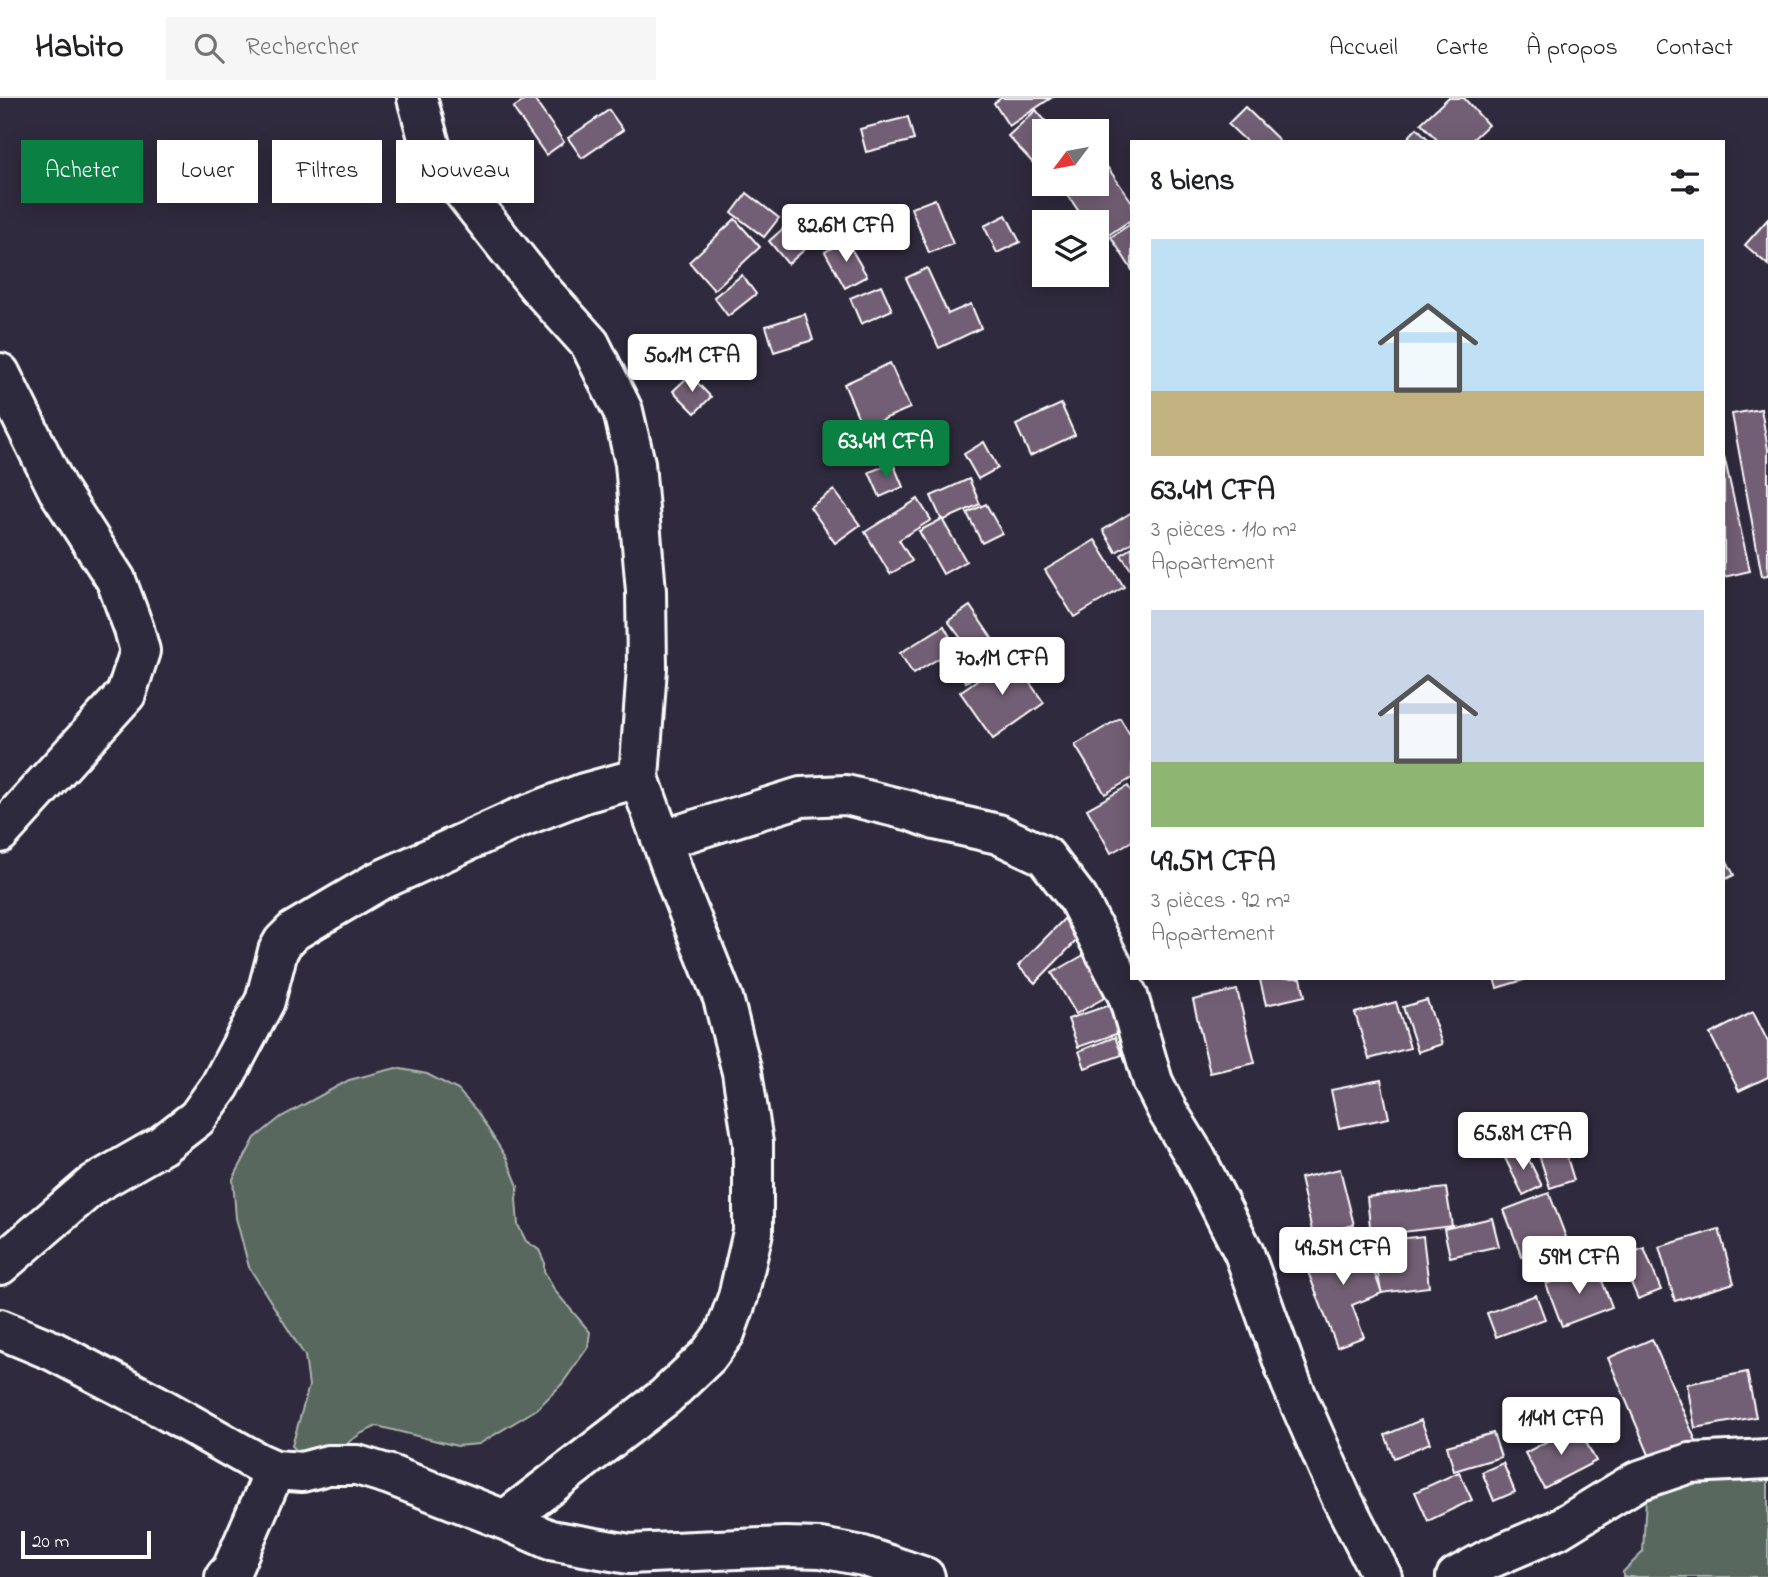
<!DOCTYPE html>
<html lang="fr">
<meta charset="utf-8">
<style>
:root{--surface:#fff;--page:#f6f6f6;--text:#202124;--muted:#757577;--line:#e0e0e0;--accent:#0b8043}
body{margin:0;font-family:"Indie Flower",sans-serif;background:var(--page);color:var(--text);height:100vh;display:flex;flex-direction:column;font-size:26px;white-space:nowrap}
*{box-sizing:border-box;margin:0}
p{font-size:23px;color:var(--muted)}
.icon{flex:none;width:38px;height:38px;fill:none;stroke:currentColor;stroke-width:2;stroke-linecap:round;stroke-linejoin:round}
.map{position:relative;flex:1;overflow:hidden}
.drawer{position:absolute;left:1130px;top:42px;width:595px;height:840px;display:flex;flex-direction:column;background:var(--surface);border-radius:0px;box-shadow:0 4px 18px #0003}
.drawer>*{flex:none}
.top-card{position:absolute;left:21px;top:42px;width:665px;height:63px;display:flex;gap:14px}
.needle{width:46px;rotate:238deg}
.tools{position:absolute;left:1032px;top:21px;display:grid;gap:14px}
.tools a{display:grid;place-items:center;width:77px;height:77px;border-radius:0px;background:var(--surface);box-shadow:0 4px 18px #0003;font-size:35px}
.scale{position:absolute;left:21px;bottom:18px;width:130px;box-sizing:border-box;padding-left:7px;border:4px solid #fff;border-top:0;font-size:19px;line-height:24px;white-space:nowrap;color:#fff;-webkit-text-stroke:5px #2f2a3d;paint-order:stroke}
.price{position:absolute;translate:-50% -60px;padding:0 16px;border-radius:7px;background:#fff;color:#222;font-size:23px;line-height:46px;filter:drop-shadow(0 2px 4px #0008)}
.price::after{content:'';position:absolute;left:50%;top:42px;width:21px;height:16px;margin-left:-10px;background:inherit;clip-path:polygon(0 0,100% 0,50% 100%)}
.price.active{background:var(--accent);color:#fff}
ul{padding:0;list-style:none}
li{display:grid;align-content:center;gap:14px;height:371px;padding:0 21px}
li span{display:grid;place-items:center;height:217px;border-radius:0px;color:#555}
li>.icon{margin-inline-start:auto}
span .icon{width:126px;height:126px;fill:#fffc;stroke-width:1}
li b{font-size:30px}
h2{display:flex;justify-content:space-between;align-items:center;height:84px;padding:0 21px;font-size:30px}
.chip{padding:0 24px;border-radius:0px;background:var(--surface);box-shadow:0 4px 18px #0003;font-size:24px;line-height:63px}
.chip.active{background:var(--accent);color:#fff}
header{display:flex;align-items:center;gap:42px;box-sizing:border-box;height:98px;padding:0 35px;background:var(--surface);border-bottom:2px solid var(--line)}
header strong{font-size:33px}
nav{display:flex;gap:38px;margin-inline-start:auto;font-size:24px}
.search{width:490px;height:63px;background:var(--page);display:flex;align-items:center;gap:18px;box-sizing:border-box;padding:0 24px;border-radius:0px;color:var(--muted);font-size:26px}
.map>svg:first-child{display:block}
</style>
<header>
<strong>Habito</strong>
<div class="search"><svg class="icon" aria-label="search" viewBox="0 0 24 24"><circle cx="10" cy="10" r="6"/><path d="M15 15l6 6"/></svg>Rechercher</div>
<nav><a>Accueil</a><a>Carte</a><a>À propos</a><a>Contact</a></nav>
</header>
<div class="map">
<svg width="1768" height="1479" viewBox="0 0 1768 1479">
<rect width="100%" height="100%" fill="#2f2a3d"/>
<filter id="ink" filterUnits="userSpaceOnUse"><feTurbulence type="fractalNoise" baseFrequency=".0143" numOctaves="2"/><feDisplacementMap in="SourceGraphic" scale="14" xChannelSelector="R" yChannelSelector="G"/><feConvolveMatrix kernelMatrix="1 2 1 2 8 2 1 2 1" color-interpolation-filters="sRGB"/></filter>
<g filter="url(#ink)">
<g fill="#59675e" stroke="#acb3ae" stroke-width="2">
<polygon points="396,970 427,976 458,992 476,1012 507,1061 518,1088 516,1101 518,1127 526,1143 539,1152 544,1163 544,1173 555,1193 590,1234 588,1249 562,1286 537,1311 479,1346 457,1348 377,1328 362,1335 332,1355 302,1357 292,1348 309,1288 305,1258 249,1169 236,1120 233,1081 255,1040 281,1019 349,982"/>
<polygon points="1716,1375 1768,1382 1768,1479 1623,1479 1623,1474 1643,1454 1646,1400"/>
</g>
<g fill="#735e74" stroke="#fff" stroke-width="2">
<polygon points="528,0 533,0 564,44 546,57 513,10"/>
<polygon points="1001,0 1051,0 1009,28 994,5"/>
<polygon points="1448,0 1464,0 1488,27 1470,44 1439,44 1421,25"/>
<polygon points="1245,9 1279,42 1278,44 1247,44 1228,26"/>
<polygon points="609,12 623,32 582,60 568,40"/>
<polygon points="1036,12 1054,33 1045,33 1045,78 1008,38"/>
<polygon points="908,19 914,42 866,54 860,31"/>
<polygon points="1417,30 1431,44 1404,44"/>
<polygon points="1103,63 1132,104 1132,121 1100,143 1097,140 1097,124 1086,124 1063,90 1070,86 1097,86 1097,67"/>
<polygon points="747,95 779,120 764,139 732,115"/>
<polygon points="935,101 953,146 929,155 911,110"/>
<polygon points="805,111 825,134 788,166 769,143"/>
<polygon points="1006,117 1020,144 997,155 984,128"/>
<polygon points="735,121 760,149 714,192 689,164"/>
<polygon points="1768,121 1768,167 1745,147"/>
<polygon points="1132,125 1132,172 1111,139"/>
<polygon points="846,142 867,178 845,190 825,154"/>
<polygon points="927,170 948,216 971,206 981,230 939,250 906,180"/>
<polygon points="742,177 756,196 728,218 714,199"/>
<polygon points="881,187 892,212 861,226 850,200"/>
<polygon points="805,216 813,242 774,254 766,228"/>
<polygon points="890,265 910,310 863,330 844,286"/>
<polygon points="690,277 711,299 695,315 673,293"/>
<polygon points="1061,306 1075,337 1030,358 1016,327"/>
<polygon points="1761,311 1768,351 1768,477 1762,478 1732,316"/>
<polygon points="984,344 998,370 978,381 964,356"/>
<polygon points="1724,358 1750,473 1724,479"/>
<polygon points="893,365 903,389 880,399 869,374"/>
<polygon points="969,381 980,406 942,423 931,398"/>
<polygon points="834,392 860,427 835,445 810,409"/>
<polygon points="918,401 931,422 899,442 912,463 890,476 865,434"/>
<polygon points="986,406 1002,435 982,445 967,415"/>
<polygon points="1132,414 1132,444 1116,454 1103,432"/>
<polygon points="942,421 966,463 943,476 919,433"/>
<polygon points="1095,442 1124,489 1074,519 1045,472"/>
<polygon points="1132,449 1132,473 1121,457"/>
<polygon points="970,508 1004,558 966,584 951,563 969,551 948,523"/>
<polygon points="944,528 956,550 913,576 900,555"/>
<polygon points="1011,558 1044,605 993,641 960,594"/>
<polygon points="1120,620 1132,640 1132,680 1105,696 1075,647"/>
<polygon points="1128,688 1132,695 1132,743 1111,755 1087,711"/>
<polygon points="1724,757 1734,777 1724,782"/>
<polygon points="1066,819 1083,836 1035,885 1018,868"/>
<polygon points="1096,850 1120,891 1076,916 1052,875"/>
<polygon points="1268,880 1301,880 1305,898 1266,907 1260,882"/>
<polygon points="1494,880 1530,880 1497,890"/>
<polygon points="1237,892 1255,965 1210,975 1193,902"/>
<polygon points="1127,901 1137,929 1078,949 1068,921"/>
<polygon points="1427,902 1442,946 1418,954 1403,909"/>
<polygon points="1396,904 1410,950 1369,961 1355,915"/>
<polygon points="1753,914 1768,944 1768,979 1739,993 1710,936"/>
<polygon points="1115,939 1122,957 1085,970 1079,953"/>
<polygon points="1381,982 1389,1020 1339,1030 1331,992"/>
<polygon points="1562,1043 1574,1082 1550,1090 1537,1051"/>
<polygon points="1524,1052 1542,1088 1523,1097 1505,1060"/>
<polygon points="1340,1071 1354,1127 1313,1137 1300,1080"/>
<polygon points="1446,1090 1452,1128 1371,1138 1367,1099"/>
<polygon points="1549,1095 1567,1142 1522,1159 1504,1112"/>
<polygon points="1492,1120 1499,1148 1450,1159 1444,1131"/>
<polygon points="1719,1131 1734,1185 1675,1203 1659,1149"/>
<polygon points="1423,1138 1429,1189 1381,1195 1373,1144"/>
<polygon points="1361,1140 1382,1195 1352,1207 1364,1239 1337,1249 1303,1161"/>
<polygon points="1644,1150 1661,1192 1638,1201 1620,1159"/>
<polygon points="1596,1167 1612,1209 1562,1228 1546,1186"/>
<polygon points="1536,1197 1545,1221 1496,1239 1487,1215"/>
<polygon points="1652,1241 1703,1359 1658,1378 1608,1260"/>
<polygon points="1747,1274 1756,1319 1695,1330 1687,1286"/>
<polygon points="1421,1322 1430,1345 1394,1360 1385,1337"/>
<polygon points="1577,1327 1596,1363 1544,1390 1525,1355"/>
<polygon points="1493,1335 1501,1359 1454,1373 1447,1348"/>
<polygon points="1503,1365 1515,1394 1494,1403 1482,1374"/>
<polygon points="1459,1374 1472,1402 1428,1423 1415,1394"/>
</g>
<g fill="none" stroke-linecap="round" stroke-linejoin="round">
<g stroke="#fff" stroke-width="44">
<g id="minor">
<polyline points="0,275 58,392 116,482 134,531 140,553 126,596 0,735"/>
<polyline points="662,742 801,699 846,697 911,713 935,722 998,736 1045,758 1078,801 1128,898 1153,984 1168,1014 1196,1060 1244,1155 1291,1285 1341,1399 1382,1479"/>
<polyline points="0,1167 94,1086 162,1047 197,1020 220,988 265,903 278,853 283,844 294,833 377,784 514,722 584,695 639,680 647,570 646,493 635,365 623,313 590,246 536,186 432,54 417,0"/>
<polyline points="0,1231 53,1253 153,1305 257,1364 275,1372 302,1374 328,1367 357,1367 390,1377 505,1422 550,1442 629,1456 785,1449 821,1450 863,1458 925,1479"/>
<polyline points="505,1422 665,1299 708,1258 725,1235 738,1199 753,1134 753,1045 742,974 723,900 680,793 639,680"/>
<polyline points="225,1479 232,1471 275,1372"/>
<polyline points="1456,1479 1487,1462 1557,1432 1637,1383 1690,1365 1768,1361"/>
</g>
</g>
<use href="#minor" stroke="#2f2a3d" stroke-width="38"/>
</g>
</g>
</svg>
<div class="tools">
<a><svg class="needle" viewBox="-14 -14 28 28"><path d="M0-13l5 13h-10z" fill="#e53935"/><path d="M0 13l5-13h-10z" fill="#757577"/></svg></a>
<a><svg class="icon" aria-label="layers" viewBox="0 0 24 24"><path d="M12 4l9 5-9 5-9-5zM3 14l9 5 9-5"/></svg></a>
</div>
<div class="scale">20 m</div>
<b class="price" style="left:846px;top:166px">82.6M CFA</b>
<b class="price" style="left:692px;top:296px">50.1M CFA</b>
<b class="price active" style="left:886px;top:382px">63.4M CFA</b>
<b class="price" style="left:1002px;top:599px">70.1M CFA</b>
<b class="price" style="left:1523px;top:1074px">65.8M CFA</b>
<b class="price" style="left:1343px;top:1189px">49.5M CFA</b>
<b class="price" style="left:1579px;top:1198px">59M CFA</b>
<b class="price" style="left:1561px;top:1359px">114M CFA</b>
<div class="top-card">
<a class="chip active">Acheter</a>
<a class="chip">Louer</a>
<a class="chip">Filtres</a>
<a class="chip">Nouveau</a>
</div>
<section class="drawer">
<h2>8 biens<svg class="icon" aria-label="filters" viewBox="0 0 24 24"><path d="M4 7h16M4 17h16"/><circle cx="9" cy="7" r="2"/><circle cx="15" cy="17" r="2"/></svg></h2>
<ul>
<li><span style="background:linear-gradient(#bfe0f5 70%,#c2b280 0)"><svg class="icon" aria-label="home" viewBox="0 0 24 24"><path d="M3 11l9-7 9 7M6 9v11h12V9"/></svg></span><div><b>63.4M CFA</b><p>3 pièces · 110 m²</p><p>Appartement</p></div></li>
<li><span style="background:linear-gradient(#c9d6e8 70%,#8fb573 0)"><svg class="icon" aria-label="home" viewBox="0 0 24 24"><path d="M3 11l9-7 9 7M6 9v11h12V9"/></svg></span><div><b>49.5M CFA</b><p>3 pièces · 92 m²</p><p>Appartement</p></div></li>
</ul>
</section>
</div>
